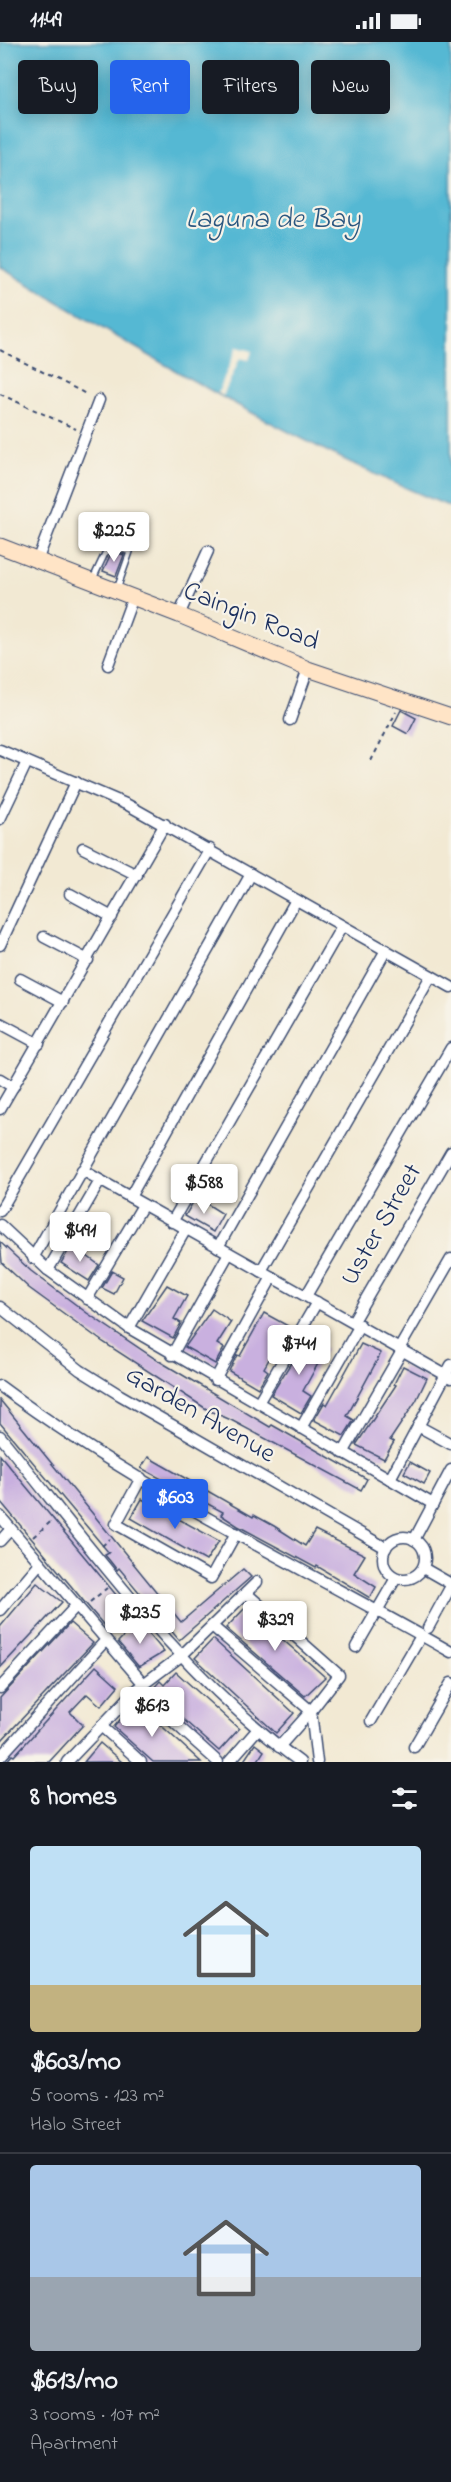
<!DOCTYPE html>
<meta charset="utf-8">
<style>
:root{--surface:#171b24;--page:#242831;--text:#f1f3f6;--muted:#9ea1a6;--line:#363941;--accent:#2563eb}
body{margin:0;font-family:"Indie Flower",sans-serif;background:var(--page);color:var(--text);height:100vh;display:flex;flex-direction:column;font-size:22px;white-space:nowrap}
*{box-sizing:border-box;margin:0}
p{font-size:20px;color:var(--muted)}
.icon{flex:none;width:33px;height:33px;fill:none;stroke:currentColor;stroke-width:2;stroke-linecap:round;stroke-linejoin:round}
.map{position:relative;height:1720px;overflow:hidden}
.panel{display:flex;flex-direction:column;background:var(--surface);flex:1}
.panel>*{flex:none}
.top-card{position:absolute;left:18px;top:18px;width:416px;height:54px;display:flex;gap:12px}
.price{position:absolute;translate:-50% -51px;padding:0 14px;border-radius:6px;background:#fff;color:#222;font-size:20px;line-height:39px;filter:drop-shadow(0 2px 3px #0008)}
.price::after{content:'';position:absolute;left:50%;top:36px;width:18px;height:14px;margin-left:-9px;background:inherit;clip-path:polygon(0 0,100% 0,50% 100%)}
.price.current{background:var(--accent);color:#fff}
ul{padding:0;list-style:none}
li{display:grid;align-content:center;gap:12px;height:318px;padding:0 30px}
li+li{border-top:2px solid var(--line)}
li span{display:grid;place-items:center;height:186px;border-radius:6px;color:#555}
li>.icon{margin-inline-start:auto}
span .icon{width:108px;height:108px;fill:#fffc;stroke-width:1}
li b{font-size:26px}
h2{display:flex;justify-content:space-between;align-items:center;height:72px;padding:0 30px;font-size:26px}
.tag{padding:0 21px;border-radius:6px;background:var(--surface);box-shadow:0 3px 15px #0003;font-size:21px;line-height:54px}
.tag.current{background:var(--accent);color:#fff}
.status{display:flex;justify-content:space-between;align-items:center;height:42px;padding:0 30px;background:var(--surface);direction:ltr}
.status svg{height:16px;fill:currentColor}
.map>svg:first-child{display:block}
</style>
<div class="status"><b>11:49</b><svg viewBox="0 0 49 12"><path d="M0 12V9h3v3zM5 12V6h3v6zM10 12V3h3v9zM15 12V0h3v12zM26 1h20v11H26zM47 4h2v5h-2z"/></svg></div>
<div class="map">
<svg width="451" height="1720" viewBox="0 0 451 1720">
<rect width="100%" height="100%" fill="#f7f3e8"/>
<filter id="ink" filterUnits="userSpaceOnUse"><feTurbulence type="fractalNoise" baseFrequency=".0167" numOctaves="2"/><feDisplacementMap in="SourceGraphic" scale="12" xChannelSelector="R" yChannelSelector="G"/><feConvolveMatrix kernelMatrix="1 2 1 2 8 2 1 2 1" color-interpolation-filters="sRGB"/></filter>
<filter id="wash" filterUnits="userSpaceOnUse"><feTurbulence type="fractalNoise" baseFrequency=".008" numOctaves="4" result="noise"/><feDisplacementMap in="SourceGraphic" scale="24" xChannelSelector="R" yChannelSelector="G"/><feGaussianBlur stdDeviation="1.35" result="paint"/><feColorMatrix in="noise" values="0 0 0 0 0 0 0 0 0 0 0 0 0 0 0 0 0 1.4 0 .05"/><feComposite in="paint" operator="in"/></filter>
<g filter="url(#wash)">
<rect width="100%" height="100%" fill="#f2e9d3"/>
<path fill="#54b8d3" stroke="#387498" stroke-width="1.5" d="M 0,0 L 451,0 L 451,465 C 293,401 146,313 0,225 Z"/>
<polygon fill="#f2e9d3" points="237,305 252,309 249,318 240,316 223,354 218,351"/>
<g id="blocks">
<g fill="#c9b0df">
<polygon points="112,509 124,513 116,534 103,529"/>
<polygon points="401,668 416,676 408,692 393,684"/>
<polygon points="196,1155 223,1172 213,1190 185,1174"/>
<polygon points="0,1200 31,1229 87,1271 154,1316 270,1385 272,1383 367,1437 361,1448 231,1378 208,1368 103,1300 29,1246 2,1221"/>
<polygon points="72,1203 99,1223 89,1239 61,1221"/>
<polygon points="112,1229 123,1235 114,1252 102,1246"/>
<polygon points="167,1243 187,1254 174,1277 181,1281 173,1296 142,1279"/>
<polygon points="212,1267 231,1280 217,1302 224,1306 215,1322 185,1305"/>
<polygon points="264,1271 288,1284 264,1326 268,1329 258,1346 229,1329 237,1313 240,1314"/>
<polygon points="307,1295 326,1307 303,1349 311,1354 301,1371 271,1353"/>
<polygon points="361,1302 381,1311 347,1374 354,1378 344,1394 314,1378 324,1361 327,1363"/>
<polygon points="403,1324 427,1336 416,1359 390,1398 394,1400 384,1417 356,1403 396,1343 394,1342"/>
<polygon points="0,1358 181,1580 243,1527 251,1535 179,1598 119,1526 117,1528 110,1519 105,1513 109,1511 0,1381"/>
<polygon points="0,1413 127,1566 107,1587 0,1459"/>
<polygon points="148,1415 253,1475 254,1473 274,1484 305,1504 315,1488 365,1513 354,1531 376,1545 370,1556 317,1524 316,1526 238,1484 221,1473 223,1470 141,1426"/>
<polygon points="410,1420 430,1431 424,1442 404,1431"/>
<polygon points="142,1457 219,1499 206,1519 131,1476"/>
<polygon points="37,1541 62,1560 0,1626 0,1585"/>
<polygon points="246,1565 325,1635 305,1654 226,1586"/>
<polygon points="138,1579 164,1610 139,1625 118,1600"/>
<polygon points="70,1581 93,1601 0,1700 0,1656"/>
<polygon points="213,1597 294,1671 276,1691 195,1616"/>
<polygon points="96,1624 118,1644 101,1664 87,1652 70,1670 83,1683 49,1720 6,1720 12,1713 14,1714"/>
<polygon points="176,1630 239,1687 219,1709 151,1649 160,1639 164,1643"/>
<polygon points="135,1660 142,1666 201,1720 153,1720 114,1685"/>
<polygon points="100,1701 122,1720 84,1720"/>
<polygon points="255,1702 264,1709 257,1720 243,1720"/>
</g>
</g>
</g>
<g filter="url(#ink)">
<use href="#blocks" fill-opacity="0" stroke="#3b4b70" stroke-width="1.5"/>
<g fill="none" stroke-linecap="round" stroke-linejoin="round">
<g stroke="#3b4b70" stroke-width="8">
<polyline id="lane" points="92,539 109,503 130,510 117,547"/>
</g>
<g stroke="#3b4b70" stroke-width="13">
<g id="street">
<polyline points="37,519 99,358"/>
<polyline points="179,573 208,509"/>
<polyline points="108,623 133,555"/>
<polyline points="290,678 308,627"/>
<polyline points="0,708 128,763 451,945"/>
<polyline points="0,777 27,720"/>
<polyline points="83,806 137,833"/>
<polyline points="70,852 112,875"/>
<polyline points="44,895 88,918"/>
<polyline points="0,903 76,740"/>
<polyline points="20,937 63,960"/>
<polyline points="0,981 39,1002"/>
<polyline points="0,1037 13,1045"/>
<polyline points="0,1067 165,782"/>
<polyline points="82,1128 451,1336"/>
<polyline points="130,1155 296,858"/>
<polyline points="0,1169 210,807"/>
<polyline points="172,1180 342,884"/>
<polyline points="0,1183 48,1228 129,1286 433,1462"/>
<polyline points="218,1205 386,908"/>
<polyline points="33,1216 251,832"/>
<polyline points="48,1228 100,1139"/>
<polyline points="261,1229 431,934"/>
<polyline points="306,1254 451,1006"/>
<polyline points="87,1257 143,1163"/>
<polyline points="0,1265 80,1328 120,1353 386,1506"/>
<polyline points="353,1279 451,1110"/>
<polyline points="129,1286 186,1187"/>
<polyline points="399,1307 451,1217"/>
<polyline points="172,1313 229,1211"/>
<polyline points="215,1338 272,1235"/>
<path d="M 0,1344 C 140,1448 300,1524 451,1610"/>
<polyline points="258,1361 317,1260"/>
<polyline points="418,1384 451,1402"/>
<polyline points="301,1386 360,1283"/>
<path d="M 0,1394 C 93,1508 180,1632 300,1720"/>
<polyline points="343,1411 402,1309"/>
<polyline points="141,1436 116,1482 211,1536 236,1491"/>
<polyline points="390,1437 451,1323"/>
<polyline points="0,1474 143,1641"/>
<circle cx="404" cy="1516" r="21"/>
<polyline points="414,1498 451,1428"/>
<polyline points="0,1499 10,1488"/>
<polyline points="423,1526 451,1542"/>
<polyline points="246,1551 339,1633 311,1669 317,1720"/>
<polyline points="0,1568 40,1521"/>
<polyline points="212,1584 311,1669 279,1705"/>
<polyline points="428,1586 451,1544"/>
<polyline points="356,1605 396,1536"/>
<polyline points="0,1646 77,1563"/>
<polyline points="137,1647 218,1720"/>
<polyline points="371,1679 421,1594"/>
<polyline points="101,1684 141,1720"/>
<polyline points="414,1705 451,1641"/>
<polyline points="0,1715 106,1598"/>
<polyline points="67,1720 137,1647 181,1614 257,1540"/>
<polyline points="229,1720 258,1687"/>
</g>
</g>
<g stroke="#3b4b70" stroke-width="17">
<polyline id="secondary" points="0,504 179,573 308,627 451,675"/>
</g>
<g stroke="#3b4b70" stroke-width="2" stroke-dasharray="4.5 4.5" stroke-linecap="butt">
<polyline points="0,308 88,353"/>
<polyline points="0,352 76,387"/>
<polyline points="371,719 396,670"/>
<polyline points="33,1495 54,1477"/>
<polyline points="102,1504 110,1497"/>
<polyline points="90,1560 107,1546"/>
</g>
<use href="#lane" stroke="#fff" stroke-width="5"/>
<use href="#street" stroke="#fff" stroke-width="10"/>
<use href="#secondary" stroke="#ffe4c6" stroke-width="15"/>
</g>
</g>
<g text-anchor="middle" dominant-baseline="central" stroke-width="4.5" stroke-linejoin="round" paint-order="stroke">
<g font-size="27" fill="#1b2f5e" stroke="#f7f3e8">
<text transform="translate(251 575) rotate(22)">Caingin Road</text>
<text transform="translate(382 1183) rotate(-60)">Uster Street</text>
<text transform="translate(200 1373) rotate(30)">Garden Avenue</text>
</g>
<g font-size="28" font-style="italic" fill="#2c5881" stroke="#f7f3e8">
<text x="273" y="178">Laguna de Bay</text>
</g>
</g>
</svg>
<b class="price" style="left:114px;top:521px">$225</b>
<b class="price" style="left:204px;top:1173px">$588</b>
<b class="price" style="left:80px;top:1221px">$491</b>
<b class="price" style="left:299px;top:1334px">$741</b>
<b class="price current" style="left:175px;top:1488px">$603</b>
<b class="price" style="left:140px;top:1603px">$235</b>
<b class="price" style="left:275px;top:1610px">$329</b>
<b class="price" style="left:152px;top:1696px">$613</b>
<div class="top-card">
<a class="tag">Buy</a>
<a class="tag current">Rent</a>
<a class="tag">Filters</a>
<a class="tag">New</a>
</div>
</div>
<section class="panel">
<h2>8 homes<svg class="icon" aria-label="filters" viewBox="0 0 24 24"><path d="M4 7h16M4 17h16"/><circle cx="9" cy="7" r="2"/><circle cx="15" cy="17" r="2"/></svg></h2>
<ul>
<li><span style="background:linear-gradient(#bfe0f5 75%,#c2b280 0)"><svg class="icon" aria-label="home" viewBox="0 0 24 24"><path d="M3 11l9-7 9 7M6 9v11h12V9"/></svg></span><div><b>$603/mo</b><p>5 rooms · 123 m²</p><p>Halo Street</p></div></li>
<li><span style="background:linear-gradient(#a9c7e8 60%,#9aa5b1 0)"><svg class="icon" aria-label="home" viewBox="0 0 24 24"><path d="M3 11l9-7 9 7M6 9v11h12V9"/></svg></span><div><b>$613/mo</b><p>3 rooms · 107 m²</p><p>Apartment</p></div></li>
</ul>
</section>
